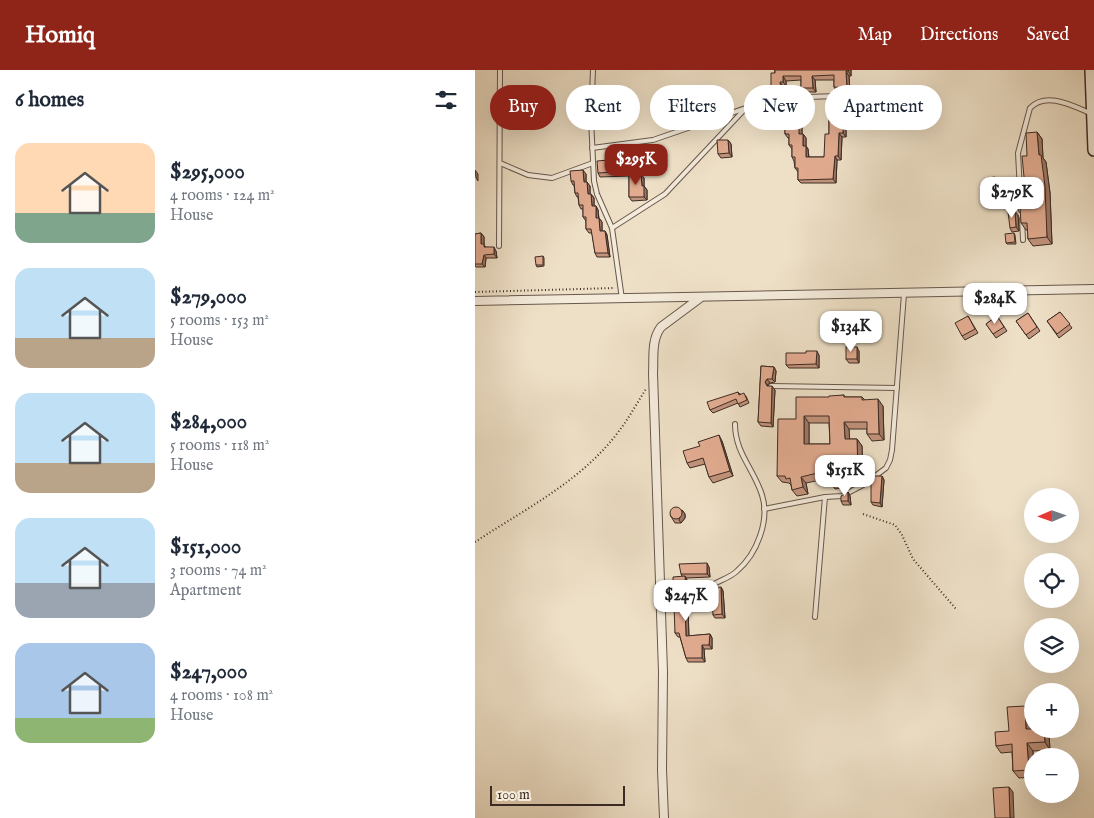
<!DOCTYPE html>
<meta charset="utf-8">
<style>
:root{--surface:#fff;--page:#f6f6f7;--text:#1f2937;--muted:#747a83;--accent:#8f2418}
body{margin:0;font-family:"IM FELL English",serif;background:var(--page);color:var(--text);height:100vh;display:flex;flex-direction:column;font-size:19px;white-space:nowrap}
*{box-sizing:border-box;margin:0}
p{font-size:16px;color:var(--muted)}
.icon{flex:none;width:28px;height:28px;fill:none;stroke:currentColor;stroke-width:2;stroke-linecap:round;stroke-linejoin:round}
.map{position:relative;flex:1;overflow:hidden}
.side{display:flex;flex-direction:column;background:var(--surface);width:475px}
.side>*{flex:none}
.top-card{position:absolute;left:15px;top:15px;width:475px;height:45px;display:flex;gap:10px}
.needle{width:32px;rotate:268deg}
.fabs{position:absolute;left:549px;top:418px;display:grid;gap:10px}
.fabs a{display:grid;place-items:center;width:55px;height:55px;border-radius:50%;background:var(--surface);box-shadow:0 5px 20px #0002;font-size:25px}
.scale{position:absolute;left:15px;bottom:12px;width:135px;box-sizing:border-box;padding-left:5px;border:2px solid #3c2b24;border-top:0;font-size:14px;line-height:18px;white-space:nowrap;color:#3c2b24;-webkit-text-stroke:4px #f4ebdb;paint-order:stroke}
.price{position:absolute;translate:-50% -42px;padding:0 11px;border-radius:10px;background:#fff;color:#222;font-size:16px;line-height:32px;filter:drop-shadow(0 1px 2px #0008)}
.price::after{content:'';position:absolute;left:50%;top:30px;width:15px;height:11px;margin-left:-8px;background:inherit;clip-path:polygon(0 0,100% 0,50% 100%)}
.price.current{background:var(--accent);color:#fff}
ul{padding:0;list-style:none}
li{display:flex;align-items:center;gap:15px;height:125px;padding:0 15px}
li span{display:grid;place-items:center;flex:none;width:140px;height:100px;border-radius:15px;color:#555}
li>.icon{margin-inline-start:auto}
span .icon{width:60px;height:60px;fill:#fffc;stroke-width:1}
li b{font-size:21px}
h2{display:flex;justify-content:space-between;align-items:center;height:60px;padding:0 15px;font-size:21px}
.pill{padding:0 18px;border-radius:22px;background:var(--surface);box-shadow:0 5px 20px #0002;font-size:18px;line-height:45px}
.pill.current{background:var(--accent);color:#fff}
header{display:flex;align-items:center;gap:30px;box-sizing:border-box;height:70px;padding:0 25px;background:var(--accent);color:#fff}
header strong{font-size:24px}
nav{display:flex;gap:28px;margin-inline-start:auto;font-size:18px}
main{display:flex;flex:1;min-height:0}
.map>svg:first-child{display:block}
</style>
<header>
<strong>Homiq</strong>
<nav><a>Map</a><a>Directions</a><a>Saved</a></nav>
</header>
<main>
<section class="side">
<h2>6 homes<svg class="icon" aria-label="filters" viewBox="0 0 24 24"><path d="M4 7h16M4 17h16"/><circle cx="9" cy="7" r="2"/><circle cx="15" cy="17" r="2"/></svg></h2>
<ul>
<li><span style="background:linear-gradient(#ffd9b3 70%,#7fa58c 0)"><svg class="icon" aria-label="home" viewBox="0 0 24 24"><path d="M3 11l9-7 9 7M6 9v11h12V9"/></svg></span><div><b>$295,000</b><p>4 rooms · 124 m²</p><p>House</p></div></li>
<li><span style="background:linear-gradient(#bfe0f5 70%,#b9a48a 0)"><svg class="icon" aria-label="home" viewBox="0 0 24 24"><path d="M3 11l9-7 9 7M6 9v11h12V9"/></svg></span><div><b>$279,000</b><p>5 rooms · 153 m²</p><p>House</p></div></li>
<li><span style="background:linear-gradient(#bfe0f5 70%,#b9a48a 0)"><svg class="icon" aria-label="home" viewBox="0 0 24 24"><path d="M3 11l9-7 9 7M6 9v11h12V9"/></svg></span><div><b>$284,000</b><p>5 rooms · 118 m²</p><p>House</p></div></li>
<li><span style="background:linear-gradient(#bfe0f5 65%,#9aa5b1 0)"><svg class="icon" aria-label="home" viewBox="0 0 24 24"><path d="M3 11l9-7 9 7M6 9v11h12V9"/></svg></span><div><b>$151,000</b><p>3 rooms · 74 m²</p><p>Apartment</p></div></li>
<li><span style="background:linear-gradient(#a9c7e8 75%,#8fb573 0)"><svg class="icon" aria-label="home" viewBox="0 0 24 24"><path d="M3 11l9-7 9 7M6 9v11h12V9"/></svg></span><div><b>$247,000</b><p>4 rooms · 108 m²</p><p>House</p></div></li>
</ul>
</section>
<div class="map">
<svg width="619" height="748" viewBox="0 0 619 748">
<rect width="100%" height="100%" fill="#eee0c7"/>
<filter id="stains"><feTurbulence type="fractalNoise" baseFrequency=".004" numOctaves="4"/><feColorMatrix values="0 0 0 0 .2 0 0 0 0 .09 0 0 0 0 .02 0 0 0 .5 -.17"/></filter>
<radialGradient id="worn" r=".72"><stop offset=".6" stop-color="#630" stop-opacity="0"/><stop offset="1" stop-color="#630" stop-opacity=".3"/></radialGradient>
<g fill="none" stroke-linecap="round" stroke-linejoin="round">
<g stroke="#68584d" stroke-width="6">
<g id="lane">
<polyline points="118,0 116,49 119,111 122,124 137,158 147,229"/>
<polyline points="117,78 178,70 300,28 363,26"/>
<polyline points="25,93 53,105 77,108 118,93"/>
<path d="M 546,140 L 543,83 L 555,38 C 571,21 598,36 615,43"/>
<polyline points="547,149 548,170"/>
<polyline points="137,158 190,124 269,40"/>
<polyline points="24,176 25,0"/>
<polyline points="296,316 422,318"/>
<polyline points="289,439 350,427 367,426 388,415 411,398 415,390 417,380 429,224"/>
<path d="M 239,514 C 246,510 256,507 262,501 C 282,484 295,450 287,425 C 279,399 260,383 260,354"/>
<polyline points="340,547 350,427"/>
</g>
</g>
<g stroke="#68584d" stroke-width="10">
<g id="street">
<polyline points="0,231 619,219"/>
<path d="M 189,748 L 187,700 L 188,602 L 178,303 C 179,288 176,270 186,257 L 225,228"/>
</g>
</g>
<g stroke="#3c2b24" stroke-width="14">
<polyline id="secondary" points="616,0 619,80"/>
</g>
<g stroke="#3c2b24" stroke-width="2" stroke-dasharray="1 2.5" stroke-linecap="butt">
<polyline points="0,222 140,218"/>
<polyline points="388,444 420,455 427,465 438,489 481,539"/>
<path d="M 0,472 C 50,439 107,411 144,361 C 154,348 162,333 171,319"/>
</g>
<use href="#lane" stroke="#f4ebdb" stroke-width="4"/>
<use href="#street" stroke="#f4ebdb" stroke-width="8"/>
<use href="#secondary" stroke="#f4ebdb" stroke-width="11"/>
</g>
<g fill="#c3947d" stroke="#3c2b24" fill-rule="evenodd">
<polygon points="300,0 376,0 376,6 374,6 375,23 362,22 359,17 359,10 340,10 341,22 330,22 326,18 326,10 311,11 311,16 308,16 309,24 299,23 296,19"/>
<polygon points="375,27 380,31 380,40 371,40 371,67 367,67 366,90 362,90 361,113 326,113 323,110 323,102 320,98 319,91 317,87 317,79 314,75 314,68 313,68 310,64 310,56 308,53 307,41 300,41 298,38 321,29 323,32 324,53 327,57 327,64 328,64 331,68 331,76 333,79 334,87 349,87 354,64 354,30"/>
<polygon points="562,62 567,69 568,88 571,92 575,123 577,174 558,176 553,169 553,160 551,160 546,153 552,86"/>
<polygon points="253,70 256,74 257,87 246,88 243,84"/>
<polygon points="158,88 160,91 161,105 169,108 169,116 172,120 172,130 157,131 154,127 154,106 125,107 123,103"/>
<polygon points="111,104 111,112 115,116 115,124 116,124 119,128 119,136 121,136 123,140 124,148 127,152 127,161 130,161 132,165 135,187 122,187 120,183 117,163 114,163 111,159 111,151 108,147 108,139 106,139 104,135 103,127 102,127 100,123 99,115 98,115 96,111"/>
<polygon points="521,109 522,118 515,119 514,117"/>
<polygon points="543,145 544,161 537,162 535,158"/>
<polygon points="6,163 9,167 9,175 11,177 21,181 22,188 11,188 10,197 1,197 0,196 0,164"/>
<polygon points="539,163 540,165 541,174 532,174 531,173"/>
<polygon points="68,186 69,188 69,196 62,197 61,195"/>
<polygon points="585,242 597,258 584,268 572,251"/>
<polygon points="553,243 565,261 554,269 541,251"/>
<polygon points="493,246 503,263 490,270 487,266"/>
<polygon points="522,246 532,261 521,268 511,254"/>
<polygon points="384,281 384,293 374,293 371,289"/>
<polygon points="344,285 344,298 314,298 311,295"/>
<polygon points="286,296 299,297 301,301 300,312 295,313 292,315 300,320 298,357 286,356 283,352"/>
<polygon points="263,322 265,324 271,326 274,333 265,337 263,333 238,343 235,340"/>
<path d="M 369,325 L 370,327 L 387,327 L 390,330 L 408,336 L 409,370 L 397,371 L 392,364 L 392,359 L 374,359 L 374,369 L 382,369 L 387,376 L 388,410 L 375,411 L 375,417 L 368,421 L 366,418 L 360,419 L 355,412 L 355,408 L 331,413 L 333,424 L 322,426 L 317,420 L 316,415 L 314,413 L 307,412 L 302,406 L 321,349 L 354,327 ZM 334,353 L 354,353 L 355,374 L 334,374 Z"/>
<polygon points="247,371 258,406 238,413 234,407 230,394 215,398 212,393"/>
<polygon points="407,406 409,410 407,437 398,435 396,432"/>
<polygon points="373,422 375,426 376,435 368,435 366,431"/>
<polygon points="207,440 210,444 210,448 206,453 200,453 195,445"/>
<polygon points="234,497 235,507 211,508 212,510 214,538 213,538 214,566 235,564 237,568 237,579 229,579 230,592 213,592 211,588 205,567 203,567 200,563 207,506 206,504"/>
<polygon points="246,517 248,521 250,548 240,548 238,545"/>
<polygon points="555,643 556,659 574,665 575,680 558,681 558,707 544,708 538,701 537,682 526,683 521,676 534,661"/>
</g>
<g fill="#9f7866" stroke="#3c2b24">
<polygon points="373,0 376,0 376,6 373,1"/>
<polygon points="371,1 374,6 375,23 372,18"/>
<polygon points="308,6 311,11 311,16 308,12"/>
<polygon points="337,6 340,10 341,22 338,18"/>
<polygon points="305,12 308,16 309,24 306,19"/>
<polygon points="378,27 380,31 380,40 378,36"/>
<polygon points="321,29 323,32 324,53 327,57 327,68 324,64 322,53"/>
<polygon points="369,36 371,40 371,67 368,63"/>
<polygon points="562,62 567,69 568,88 571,92 575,123 577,174 572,167 564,85"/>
<polygon points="364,63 367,67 366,90 363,86"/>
<polygon points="328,64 331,68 331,79 328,76"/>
<polygon points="253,70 256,74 257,87 254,83"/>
<polygon points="331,76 333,79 334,91 331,87"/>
<polygon points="360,86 362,90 361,113 358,109"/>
<polygon points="158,88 160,91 161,105 158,101"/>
<polygon points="0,100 3,104 3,111 1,108"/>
<polygon points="108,100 111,104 111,116 109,112"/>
<polygon points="166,104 169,108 169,116 172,120 172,130 169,127 167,116"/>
<polygon points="112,112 115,116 115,128 113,124"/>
<polygon points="116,124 119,128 119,140 117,136"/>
<polygon points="121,136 123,140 124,152 121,148"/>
<polygon points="540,141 543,145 544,161 541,157"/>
<polygon points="124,148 127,152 127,165 125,161"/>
<polygon points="130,161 132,165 135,187 133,183"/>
<polygon points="6,163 9,167 9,175 11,178 11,181 6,174"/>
<polygon points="19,177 21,181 22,188 19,184"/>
<polygon points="9,185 11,188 10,197 7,194"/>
<polygon points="382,277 384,281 384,293 382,289"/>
<polygon points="342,281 344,285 344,298 341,294"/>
<polygon points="299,297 301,301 300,312 297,309"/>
<polygon points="292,309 295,313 292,315 295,319 290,312"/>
<polygon points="297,316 300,320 298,357 296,353"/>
<polygon points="403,329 408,336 409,370 404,364"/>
<polygon points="329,346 334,353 334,381 329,374"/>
<polygon points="369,352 374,359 375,376 370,369"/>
<polygon points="244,365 247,371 258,406 255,401"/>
<polygon points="382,369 387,376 388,410 383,404"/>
<polygon points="370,404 375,411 375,417 371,411"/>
<polygon points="407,406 409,410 407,437 405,433"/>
<polygon points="326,407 331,413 333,424 328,417"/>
<polygon points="373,422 375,426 376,435 373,431"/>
<polygon points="207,440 210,444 210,448 206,453 204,450"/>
<polygon points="232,493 234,497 235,507 232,504"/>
<polygon points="210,506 212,510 214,538 212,534"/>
<polygon points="246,517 248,521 250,548 247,544"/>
<polygon points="210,534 213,538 214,570 211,566"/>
<polygon points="235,564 237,568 237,579 234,575"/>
<polygon points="227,575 229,579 230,592 227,588"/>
<polygon points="550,636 555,643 557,666 551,659"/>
<polygon points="569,659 574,665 575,680 570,672"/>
<polygon points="552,673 558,681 558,705 554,700"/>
<polygon points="534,717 538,722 539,748 535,748"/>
</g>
<g fill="#e3ac91" stroke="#3c2b24" fill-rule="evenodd">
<polygon points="300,0 373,0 373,1 371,1 372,18 359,17 359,5 337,6 338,18 326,18 326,6 308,6 308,12 305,12 306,19 296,19 296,3 300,3"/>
<polygon points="372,24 372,27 378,27 378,36 369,36 368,63 364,63 363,86 360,86 358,109 323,110 323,98 320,98 320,87 317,87 317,75 314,75 314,64 310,64 310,53 308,53 307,37 298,38 298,28 321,29 322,53 324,53 324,64 328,64 328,76 331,76 331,87 349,87 350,64 354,64 354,30 359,30 359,25"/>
<polygon points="562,62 564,85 566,85 570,116 572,167 553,169 552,153 546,153 545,137 548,137 547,117 550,117 547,86 552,86 551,63"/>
<polygon points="242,70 253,70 254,83 243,84"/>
<polygon points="158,88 158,101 123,103 122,91"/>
<polygon points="108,100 109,112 112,112 113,124 116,124 117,136 121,136 121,148 124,148 125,161 130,161 133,183 120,183 116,159 111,159 111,147 108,147 108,135 104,135 103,123 100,123 99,111 96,111 95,101"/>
<polygon points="166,104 167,116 169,116 169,127 154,127 154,105"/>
<polygon points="520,107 521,116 514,117 513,108"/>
<polygon points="540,141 541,157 535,158 533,142"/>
<polygon points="6,163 6,174 9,174 9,177 19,177 19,184 9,185 7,194 0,194 0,164"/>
<polygon points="539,163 540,172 531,173 530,164"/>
<polygon points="68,186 68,195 61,195 60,187"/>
<polygon points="585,242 595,254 582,264 572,251"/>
<polygon points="553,243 562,257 551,265 541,251"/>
<polygon points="493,246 500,259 487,266 480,253"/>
<polygon points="522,246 529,257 518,264 511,254"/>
<rect x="371" y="277" width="11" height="12"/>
<polygon points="331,281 342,281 341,294 311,295 311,283 331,283"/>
<polygon points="286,296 299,297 297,309 292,309 290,312 292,316 297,316 296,353 283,352"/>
<polygon points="263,322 264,325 269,323 272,330 263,334 261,329 235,340 232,332"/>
<path d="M 369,325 L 369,327 L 387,327 L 387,330 L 403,329 L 404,364 L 392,364 L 392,352 L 369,352 L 370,369 L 382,369 L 383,404 L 370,404 L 371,411 L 363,414 L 363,412 L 355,412 L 355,400 L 326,407 L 328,417 L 317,420 L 315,408 L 311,409 L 310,406 L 302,406 L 303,349 L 321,349 L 321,327 L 354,327 L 354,326 ZM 329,346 L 354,346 L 355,374 L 329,374 Z"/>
<polygon points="244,365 255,401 234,407 228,388 212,393 208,381 225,376 223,372"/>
<polygon points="399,406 407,406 405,433 396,432 396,409"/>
<polygon points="373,422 373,431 366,431 366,426"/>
<circle cx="201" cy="443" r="6"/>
<polygon points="232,493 232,504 206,504 204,494"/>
<polygon points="210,506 212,534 210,534 211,566 235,564 234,575 227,575 227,588 211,588 204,563 200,563 198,507"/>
<polygon points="246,517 247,544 238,545 236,518"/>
<polygon points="550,636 551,659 569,659 570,672 552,673 554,700 538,701 537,674 521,676 520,662 534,661 532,637"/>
<polygon points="534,717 535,748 520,748 518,718"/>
</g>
<rect width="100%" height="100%" filter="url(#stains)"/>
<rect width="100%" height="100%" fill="url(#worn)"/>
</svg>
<div class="fabs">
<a><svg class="needle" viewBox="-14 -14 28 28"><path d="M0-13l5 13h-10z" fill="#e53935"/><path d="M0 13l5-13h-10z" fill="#747a83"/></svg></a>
<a><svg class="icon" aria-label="locate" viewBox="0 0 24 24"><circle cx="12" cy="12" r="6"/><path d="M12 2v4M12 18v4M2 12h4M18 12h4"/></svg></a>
<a><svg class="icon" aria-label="layers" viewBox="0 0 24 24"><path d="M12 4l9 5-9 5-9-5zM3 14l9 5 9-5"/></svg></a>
<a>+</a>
<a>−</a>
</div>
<div class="scale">100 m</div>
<b class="price current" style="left:161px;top:116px">$295K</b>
<b class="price" style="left:537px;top:149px">$279K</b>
<b class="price" style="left:520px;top:255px">$284K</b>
<b class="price" style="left:376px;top:283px">$134K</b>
<b class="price" style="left:370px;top:427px">$151K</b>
<b class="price" style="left:211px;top:552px">$247K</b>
<div class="top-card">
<a class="pill current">Buy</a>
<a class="pill">Rent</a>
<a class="pill">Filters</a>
<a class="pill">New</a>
<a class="pill">Apartment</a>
</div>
</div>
</main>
